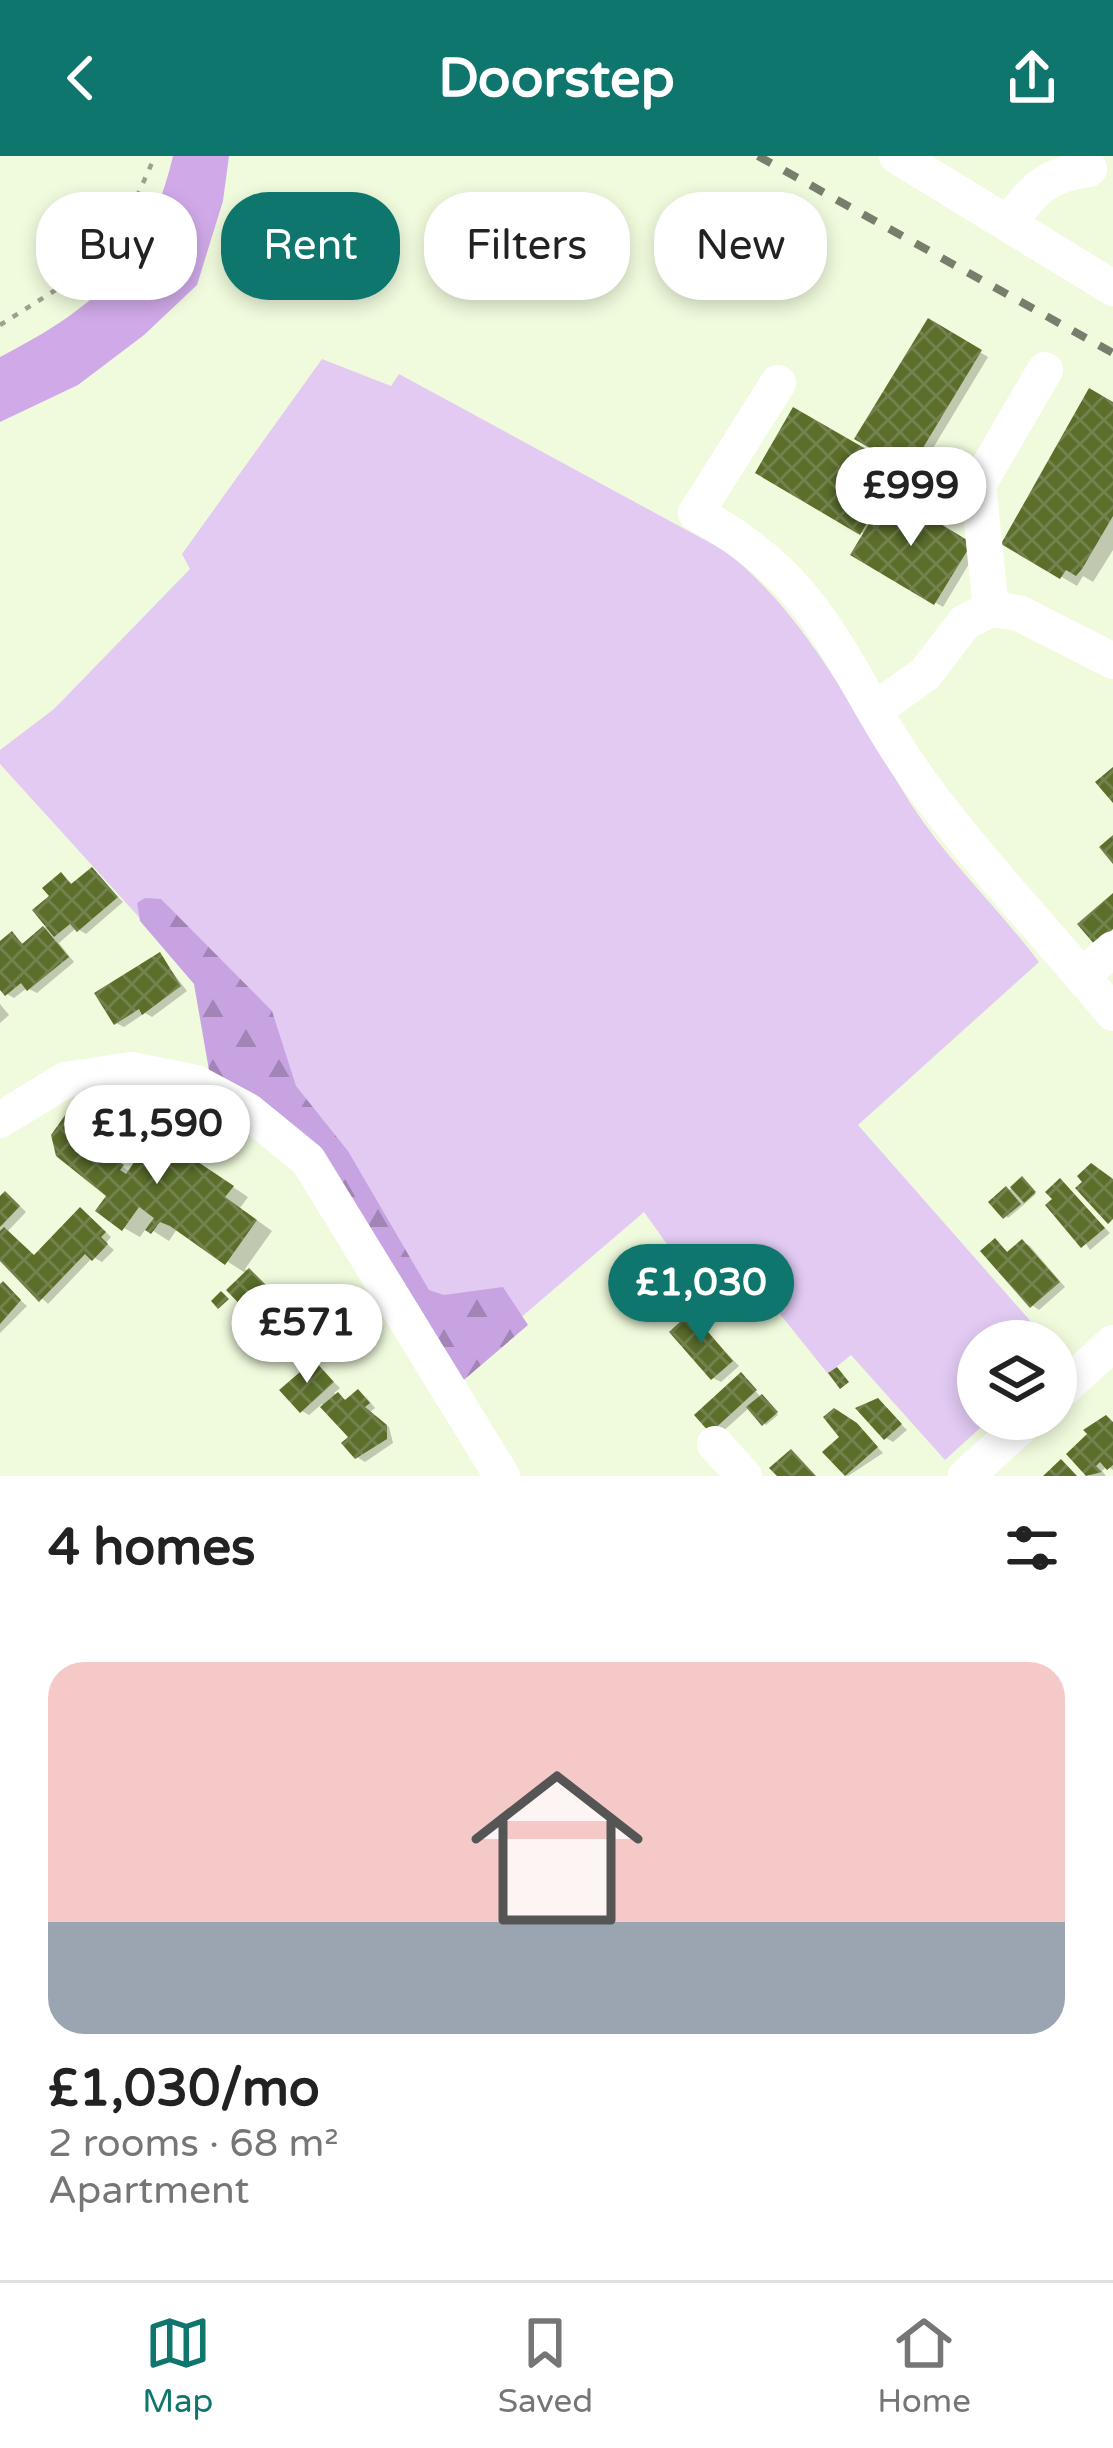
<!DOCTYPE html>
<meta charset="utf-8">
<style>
:root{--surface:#fff;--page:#f2f2f2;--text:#222;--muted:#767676;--line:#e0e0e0;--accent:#0f766e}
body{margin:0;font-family:"Varela Round",sans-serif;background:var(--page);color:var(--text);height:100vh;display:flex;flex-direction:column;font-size:45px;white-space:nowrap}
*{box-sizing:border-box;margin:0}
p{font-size:39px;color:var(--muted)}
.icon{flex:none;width:66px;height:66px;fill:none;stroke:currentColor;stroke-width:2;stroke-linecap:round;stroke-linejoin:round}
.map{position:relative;height:1320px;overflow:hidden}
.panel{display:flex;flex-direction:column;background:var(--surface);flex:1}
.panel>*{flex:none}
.top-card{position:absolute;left:36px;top:36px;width:1041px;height:108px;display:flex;gap:24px}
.tools{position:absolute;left:957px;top:1164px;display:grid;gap:24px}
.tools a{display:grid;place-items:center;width:120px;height:120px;border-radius:50%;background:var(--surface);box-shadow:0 6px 18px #0003;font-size:60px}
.price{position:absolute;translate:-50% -102px;padding:0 27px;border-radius:42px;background:#fff;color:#222;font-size:39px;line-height:78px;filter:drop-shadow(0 3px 6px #0008)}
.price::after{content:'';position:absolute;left:50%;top:72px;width:36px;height:27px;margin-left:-18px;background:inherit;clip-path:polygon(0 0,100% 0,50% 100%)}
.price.selected{background:var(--accent);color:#fff}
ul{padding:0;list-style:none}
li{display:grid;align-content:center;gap:24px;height:636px;padding:0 48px}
li span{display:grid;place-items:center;height:372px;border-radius:36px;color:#555}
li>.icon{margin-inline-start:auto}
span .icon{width:216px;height:216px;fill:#fffc;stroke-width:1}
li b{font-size:51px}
h2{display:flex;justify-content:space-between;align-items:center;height:144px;padding:0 48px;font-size:51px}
.chip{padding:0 42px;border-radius:48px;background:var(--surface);box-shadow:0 6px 18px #0003;font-size:42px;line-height:108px}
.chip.selected{background:var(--accent);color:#fff}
header{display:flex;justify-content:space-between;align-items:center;height:156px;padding:0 48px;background:var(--accent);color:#fff;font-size:54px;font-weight:700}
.tabs{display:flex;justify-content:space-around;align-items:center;height:168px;border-top:3px solid var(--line);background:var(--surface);font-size:33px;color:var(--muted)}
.tabs a{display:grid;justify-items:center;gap:6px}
.tabs .selected{color:var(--accent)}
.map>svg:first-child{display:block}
</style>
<header><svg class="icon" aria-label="back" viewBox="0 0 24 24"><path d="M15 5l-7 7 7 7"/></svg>Doorstep<svg class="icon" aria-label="share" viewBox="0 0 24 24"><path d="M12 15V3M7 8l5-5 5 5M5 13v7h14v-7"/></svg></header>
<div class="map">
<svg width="1113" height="1320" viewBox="0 0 1113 1320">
<defs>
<pattern id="forest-firs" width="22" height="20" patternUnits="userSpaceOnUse" patternTransform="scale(3)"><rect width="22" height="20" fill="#c8a3e1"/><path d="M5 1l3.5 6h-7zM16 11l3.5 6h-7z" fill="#a285b6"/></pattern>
<pattern id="building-cross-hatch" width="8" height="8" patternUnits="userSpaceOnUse" patternTransform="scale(3)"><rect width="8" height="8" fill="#5b6f2b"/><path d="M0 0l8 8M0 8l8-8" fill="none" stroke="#73834f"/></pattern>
</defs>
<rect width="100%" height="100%" fill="#f0fbdd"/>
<path fill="#e2caf3" d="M 322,203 L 391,230 L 399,218 L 727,396 C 811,465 854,558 911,648 C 947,704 999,753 1039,806 L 858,969 L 1048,1185 L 978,1185 L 978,1263 L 990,1263 L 945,1304 L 851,1199 L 828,1218 L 724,1088 L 689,1119 L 644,1056 L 449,1223 L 197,825 L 0,608 L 0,594 L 54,553 L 190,413 L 182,398 Z"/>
<polygon fill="url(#forest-firs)" points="145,742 161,743 272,855 296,930 348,995 429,1134 444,1139 503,1131 528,1169 445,1240 344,1065 210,920 194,828 140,765 137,747"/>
<path fill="#d0aae8" d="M 173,0 L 229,0 L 223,45 L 197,129 L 144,179 L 78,229 L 0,266 L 0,201 C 95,152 148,107 173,0 Z"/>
<g fill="#0003">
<polygon points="929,166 988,201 918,317 859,282"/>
<polygon points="1113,249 1113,394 1093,426 1083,420 1077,430 1005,387"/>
<polygon points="794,255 904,319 892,341 978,393 943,451 854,398 866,379 759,316"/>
<polygon points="92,714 123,746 86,778 76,772 59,787 74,806 37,837 27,832 14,842 7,838 0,830 0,789 12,779 25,789 48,769 62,719 74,730"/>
<polygon points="160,800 187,835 152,861 145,857 124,871 116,867"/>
<polygon points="0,848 9,859 0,867"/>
<polygon points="85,969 110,986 101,998 131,1016 145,996 149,975 248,1041 240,1052 272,1075 245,1113 285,1148 272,1161 288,1177 276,1188 260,1164 247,1118 177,1073 169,1085 147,1071 140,1081 124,1072 110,1040 58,999"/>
<polygon points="1022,1024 1036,1038 1008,1062 993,1046"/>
<polygon points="1060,1026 1110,1077 1090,1094 1056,1043"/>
<polygon points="13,1043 26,1056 7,1076 36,1101 88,1059 111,1081 106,1087 114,1094 102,1106 93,1101 48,1148 0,1101 0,1045"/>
<polygon points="995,1086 1010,1098 1023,1086 1030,1090 1065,1131 1039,1154 1032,1149"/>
<polygon points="3,1129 27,1150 0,1177 0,1131"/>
<polygon points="328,1144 351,1165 330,1184 323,1180"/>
<polygon points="691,1160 739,1210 721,1226 713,1222"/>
<polygon points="314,1207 340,1232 334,1237 346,1244 359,1237 366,1241 375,1252 370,1256 389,1271 393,1287 365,1306 357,1301 352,1281 322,1248 309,1259 302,1255"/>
<polygon points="741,1220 778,1259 766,1269 750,1251 720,1278 712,1274"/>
<polygon points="878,1246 907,1274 893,1286 886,1282"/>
<polygon points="852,1265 883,1297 848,1320 845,1319"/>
<polygon points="1113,1267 1113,1314 1107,1310 1102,1315 1106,1320 1090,1320 1070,1298"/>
</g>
<g fill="url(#building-cross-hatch)">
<polygon points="928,162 982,194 909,315 854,283"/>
<polygon points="1089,232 1113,246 1113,360 1082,413 1076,420 1066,414 1060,423 1001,388"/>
<polygon points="793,251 899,312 860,379 755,317"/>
<polygon points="888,336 972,387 934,449 850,399"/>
<polygon points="1113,611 1113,647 1095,626"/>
<polygon points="1113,679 1113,708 1099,691"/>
<polygon points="92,711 118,741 77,776 70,768 54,781 32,754 49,740 42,732 61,716 71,728"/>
<polygon points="1113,737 1113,773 1095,789 1077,768"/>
<polygon points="43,770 69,801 27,835 21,827 5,840 0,834 0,785 12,775 22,788"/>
<polygon points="160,796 181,830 142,859 139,853 114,869 94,837"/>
<polygon points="68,955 95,975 87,987 124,1009 120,1014 126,1018 141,996 119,981 132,962 234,1030 225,1041 257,1064 225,1109 170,1070 160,1066 151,1078 145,1074 154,1062 139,1051 122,1075 95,1055 106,1040 56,1000 51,979"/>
<polygon points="1091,1007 1113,1023 1113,1063 1108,1068 1075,1032 1082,1026 1077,1020"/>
<polygon points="1022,1020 1036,1036 1024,1047 1010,1031"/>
<polygon points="1060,1022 1105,1072 1081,1092 1045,1049 1052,1043 1045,1036"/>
<polygon points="1006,1030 1021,1048 1003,1063 988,1046"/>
<polygon points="5,1035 20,1050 0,1071 0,1040"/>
<polygon points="80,1051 106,1076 101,1081 108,1088 92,1105 85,1098 39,1146 0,1105 0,1075 4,1071 34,1099"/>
<polygon points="995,1082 1007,1096 1022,1083 1060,1126 1030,1152 980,1095"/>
<polygon points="249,1112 280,1143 267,1156 282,1171 267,1186 250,1170 255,1164 226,1134"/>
<polygon points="3,1125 21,1144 0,1168 0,1128"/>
<polygon points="221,1135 229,1143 218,1153 211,1145"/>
<polygon points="327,1141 345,1160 321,1182 303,1163"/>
<polygon points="691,1156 733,1205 711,1224 669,1176"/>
<polygon points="314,1204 334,1226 300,1257 279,1234"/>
<polygon points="837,1211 849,1226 840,1233 828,1217"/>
<polygon points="741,1216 757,1234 710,1277 694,1259"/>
<polygon points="358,1233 370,1247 365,1251 387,1269 387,1283 355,1303 341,1287 348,1281 320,1251 338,1236 345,1244"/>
<polygon points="762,1238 778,1256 762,1270 746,1251"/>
<polygon points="878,1242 902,1268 884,1284 855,1252"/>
<polygon points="834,1252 857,1267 878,1291 845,1320 822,1296 839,1281 823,1261"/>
<polygon points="1106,1259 1113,1266 1113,1309 1107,1314 1100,1306 1096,1310 1102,1316 1086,1320 1066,1298 1087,1278 1083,1274"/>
<polygon points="791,1293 816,1320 777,1320 769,1312"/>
<polygon points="1061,1303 1077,1320 1043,1320"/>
</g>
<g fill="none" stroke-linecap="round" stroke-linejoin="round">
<polyline stroke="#9ba38d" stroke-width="4.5" stroke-dasharray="6 9" stroke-linecap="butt" points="0,169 111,99 155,0"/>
<g stroke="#fff" stroke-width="36">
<polyline points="897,0 1113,132"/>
<path d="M 1009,68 C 1033,33 1046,19 1089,13"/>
<path d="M 778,227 L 696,357 C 833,431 841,520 925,633 C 983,711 1051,782 1113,857"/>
<polyline points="991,453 978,329 1045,214"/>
<polyline points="876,553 925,518 965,466 991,453 1019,457 1113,505"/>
<polyline points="1082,820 1113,793"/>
<polyline points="0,964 65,924 131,914 196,927 248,955 308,1004 502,1320"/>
<polyline points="1056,1239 1113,1187"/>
<polyline points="715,1288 744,1320"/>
<polyline points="966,1320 1029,1263"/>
</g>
<polyline stroke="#787e6c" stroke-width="8" stroke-dasharray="15 15" stroke-linecap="butt" points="758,0 1113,197"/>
</g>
</svg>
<div class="tools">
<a><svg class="icon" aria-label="layers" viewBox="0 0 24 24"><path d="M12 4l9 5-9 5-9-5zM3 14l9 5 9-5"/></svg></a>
</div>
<b class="price" style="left:911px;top:393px">£999</b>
<b class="price" style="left:157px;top:1031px">£1,590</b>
<b class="price selected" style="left:701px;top:1190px">£1,030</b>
<b class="price" style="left:307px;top:1230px">£571</b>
<div class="top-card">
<a class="chip">Buy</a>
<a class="chip selected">Rent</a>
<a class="chip">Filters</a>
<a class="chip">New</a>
</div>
</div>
<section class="panel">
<h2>4 homes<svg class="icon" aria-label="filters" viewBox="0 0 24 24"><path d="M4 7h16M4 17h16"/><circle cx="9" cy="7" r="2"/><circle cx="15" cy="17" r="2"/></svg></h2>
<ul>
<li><span style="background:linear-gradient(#f6c9c9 70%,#9aa5b1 0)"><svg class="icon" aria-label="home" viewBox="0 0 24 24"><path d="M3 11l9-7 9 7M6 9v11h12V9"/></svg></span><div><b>£1,030/mo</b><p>2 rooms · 68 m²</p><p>Apartment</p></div></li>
</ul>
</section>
<nav class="tabs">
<a class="selected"><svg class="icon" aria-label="map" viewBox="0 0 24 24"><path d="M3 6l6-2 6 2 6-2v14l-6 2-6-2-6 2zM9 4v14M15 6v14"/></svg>Map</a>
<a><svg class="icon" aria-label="saved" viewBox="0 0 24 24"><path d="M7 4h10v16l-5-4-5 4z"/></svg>Saved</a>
<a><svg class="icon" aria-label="home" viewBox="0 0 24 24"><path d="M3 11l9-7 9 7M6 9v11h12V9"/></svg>Home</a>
</nav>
